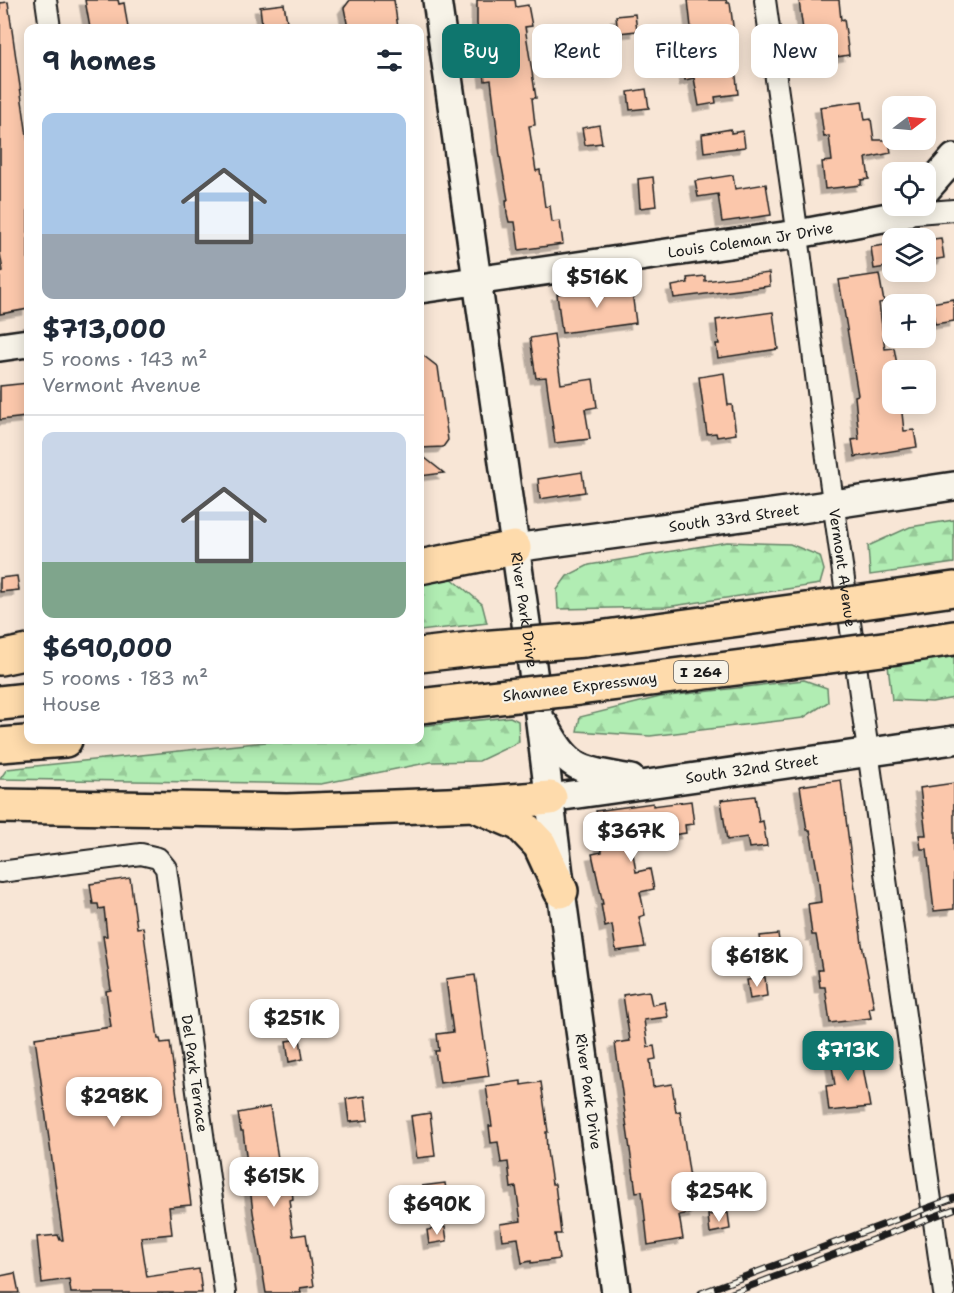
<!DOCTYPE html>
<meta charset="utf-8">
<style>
:root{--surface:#fff;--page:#f2f2f3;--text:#1f2937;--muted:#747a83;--line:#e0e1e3;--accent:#0f766e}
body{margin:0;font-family:"Shantell Sans",sans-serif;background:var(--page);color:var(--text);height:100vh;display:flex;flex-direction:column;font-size:22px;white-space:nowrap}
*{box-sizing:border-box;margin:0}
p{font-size:20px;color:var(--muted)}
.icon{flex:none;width:33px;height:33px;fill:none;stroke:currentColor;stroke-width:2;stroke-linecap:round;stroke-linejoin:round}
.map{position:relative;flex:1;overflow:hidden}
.details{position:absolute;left:24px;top:24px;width:400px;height:720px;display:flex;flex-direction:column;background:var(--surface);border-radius:12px;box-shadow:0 3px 15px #0003}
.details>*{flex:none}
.banner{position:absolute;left:442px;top:24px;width:422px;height:54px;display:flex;gap:12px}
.needle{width:39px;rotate:74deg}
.fabs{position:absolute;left:882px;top:96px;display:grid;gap:12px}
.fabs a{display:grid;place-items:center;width:54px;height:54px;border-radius:12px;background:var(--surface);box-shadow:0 3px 15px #0003;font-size:30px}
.price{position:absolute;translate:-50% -51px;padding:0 14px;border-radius:12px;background:#fff;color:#222;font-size:20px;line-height:39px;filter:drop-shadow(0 2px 3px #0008)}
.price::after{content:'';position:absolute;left:50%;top:36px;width:18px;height:14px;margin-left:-9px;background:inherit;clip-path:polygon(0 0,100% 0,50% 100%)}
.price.active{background:var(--accent);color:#fff}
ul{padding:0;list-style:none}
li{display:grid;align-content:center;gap:12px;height:318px;padding:0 18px}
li+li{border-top:2px solid var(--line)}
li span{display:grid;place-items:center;height:186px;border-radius:12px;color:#555}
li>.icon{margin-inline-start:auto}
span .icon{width:108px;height:108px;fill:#fffc;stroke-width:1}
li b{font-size:26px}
h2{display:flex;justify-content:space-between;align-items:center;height:72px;padding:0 18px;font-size:26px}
.tag{padding:0 21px;border-radius:12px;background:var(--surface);box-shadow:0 3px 15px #0003;font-size:21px;line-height:54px}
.tag.active{background:var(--accent);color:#fff}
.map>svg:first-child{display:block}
</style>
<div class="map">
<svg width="954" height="1293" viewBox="0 0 954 1293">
<defs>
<pattern id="forest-firs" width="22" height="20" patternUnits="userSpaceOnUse" patternTransform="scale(1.5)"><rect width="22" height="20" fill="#b1edb3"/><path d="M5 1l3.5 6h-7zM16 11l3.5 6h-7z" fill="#98cb99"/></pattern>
<filter id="shadow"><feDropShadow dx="-5.5" dy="5.5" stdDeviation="0" flood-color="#0004"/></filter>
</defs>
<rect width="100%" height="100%" fill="#f8e6d6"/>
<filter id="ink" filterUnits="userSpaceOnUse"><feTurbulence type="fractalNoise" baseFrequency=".0167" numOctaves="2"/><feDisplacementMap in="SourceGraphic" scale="12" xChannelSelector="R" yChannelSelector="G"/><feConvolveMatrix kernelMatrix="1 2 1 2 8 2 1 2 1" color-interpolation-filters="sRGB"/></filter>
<g filter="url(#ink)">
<g fill="url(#forest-firs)" stroke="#668468" stroke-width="1.5">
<polygon points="954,520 954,563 870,575 868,546 910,527"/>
<polygon points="727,542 790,544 820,556 824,570 820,584 666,607 558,609 557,590 567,576 589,565"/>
<polygon points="450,577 482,604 487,623 420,631 420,583"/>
<polygon points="954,655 954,698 932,702 892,700 888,665"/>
<polygon points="804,680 827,688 828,702 803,718 650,736 577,731 580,717 660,697"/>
<polygon points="510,717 518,721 519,742 479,761 431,762 321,784 0,779 7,769 285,740 420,740 420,726"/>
</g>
<g fill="#fbc7ab" stroke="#1c1c1c" stroke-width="1.5" filter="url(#shadow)">
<polygon points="85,0 118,0 119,4 124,3 128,28 90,28"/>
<polygon points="350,0 394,0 398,28 348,28 344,8"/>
<polygon points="477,0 515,0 516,7 528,5 532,26 525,27 536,98 532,98 535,125 529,126 536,171 540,170 545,207 550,206 552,222 560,221 563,244 519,250 515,222 509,222 507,214 506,200 508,200 500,156 491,80 485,81 484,73 477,24"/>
<polygon points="688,0 726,0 727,3 730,3 735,41 732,42 738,94 715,97 716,103 699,106 694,78 685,80 682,55 694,54"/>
<polygon points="810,0 839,0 841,20 844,19 849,55 810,61 807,44 805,44 799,1"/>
<polygon points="8,2 28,143 28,309 0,314 0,272 3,271 0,253 0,3"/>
<polygon points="284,4 287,21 262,24 260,7"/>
<polygon points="635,14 637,31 618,33 616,16"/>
<polygon points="646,89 649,108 630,110 628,92"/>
<polygon points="862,101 865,120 871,119 874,140 889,140 891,153 866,158 869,179 861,180 861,185 825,189 822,162 832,161 829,136 824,137 820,107"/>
<polygon points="599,125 602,143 585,145 582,128"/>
<polygon points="731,129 731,133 743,131 745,147 704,152 702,134"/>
<polygon points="733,175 735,189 766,184 771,215 722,222 718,194 698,197 695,181"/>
<polygon points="653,177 656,206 640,208 638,179"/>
<polygon points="941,238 944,258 926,261 926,240"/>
<polygon points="892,244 892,266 874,269 871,247"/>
<polygon points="769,273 770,286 674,298 672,286 688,283 687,278 705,276 705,281"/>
<polygon points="879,274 884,302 879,303 885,349 894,348 898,370 892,370 892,404 901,404 904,431 914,430 917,447 855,457 852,440 859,439 855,396 858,395 839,280"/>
<polygon points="631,284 636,323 562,333 557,294"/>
<polygon points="954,299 954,321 935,324 931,303"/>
<polygon points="773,312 778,349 718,358 716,344 719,344 716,320"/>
<polygon points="554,334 561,384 593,379 597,407 585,409 590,439 555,443 546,377 536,378 530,338"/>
<polygon points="420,353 438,367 448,440 443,447 420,448"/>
<polygon points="724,373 728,405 732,405 736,434 717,437 716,433 707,434 699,377"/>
<polygon points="28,383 28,413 25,413 26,417 0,420 0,386"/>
<polygon points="420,454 444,473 420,476"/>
<polygon points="582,472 585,492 540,499 538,479"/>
<polygon points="17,576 19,590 0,592 0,578"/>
<polygon points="841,780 862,944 874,1007 869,1008 871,1018 830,1023 825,987 820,987 818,970 822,970 816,935 812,935 808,904 821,902 818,876 810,830 807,830 800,786"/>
<polygon points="954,783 954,909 934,911 927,849 921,849 919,835 926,835 920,788"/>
<polygon points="755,796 759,822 763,821 767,846 749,848 747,837 727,840 721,800"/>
<polygon points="691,801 694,824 685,825 686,833 631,841 636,872 650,869 654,889 640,892 645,915 639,917 645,947 616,951 612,925 605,927 601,904 603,904 592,854 602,852 596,811 653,803 653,806"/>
<polygon points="130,878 137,928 143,927 158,1039 160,1039 161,1043 170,1042 191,1205 169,1207 172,1234 141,1237 147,1277 199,1269 202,1293 71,1293 69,1279 42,1283 37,1237 58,1235 60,1240 63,1240 35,1038 111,1027 106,991 111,990 103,936 107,936 104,908 99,909 98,904 93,904 90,884"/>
<polygon points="778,934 780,947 762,950 760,936"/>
<polygon points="475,975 489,1076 440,1083 435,1051 439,1051 437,1034 453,1032 446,979"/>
<polygon points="765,977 767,996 750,999 747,980"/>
<polygon points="649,991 652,1005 665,1002 668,1017 644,1020 648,1047 654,1046 656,1059 650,1060 653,1087 672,1084 676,1112 680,1111 695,1212 679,1215 683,1239 648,1245 642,1191 636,1192 615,1043 630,1041 623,995"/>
<polygon points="300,1039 303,1059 289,1062 286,1041"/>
<polygon points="863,1049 865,1067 863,1067 870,1107 829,1111 826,1086 835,1085 830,1054"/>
<polygon points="521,1081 521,1085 541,1082 548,1132 546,1132 547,1151 552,1184 555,1184 561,1234 555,1234 559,1259 531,1263 531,1261 522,1263 518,1238 502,1240 500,1224 521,1221 516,1187 511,1188 508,1162 501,1163 498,1142 491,1143 489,1126 492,1126 486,1086"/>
<polygon points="365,1096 368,1120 349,1122 346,1099"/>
<polygon points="270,1107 279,1165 289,1164 293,1199 290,1200 291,1207 289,1208 293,1236 306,1234 314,1286 300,1288 301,1293 266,1293 253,1212 243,1131 241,1131 238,1113"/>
<polygon points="430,1113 435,1156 417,1158 411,1116"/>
<polygon points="445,1183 447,1196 424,1200 422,1186"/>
<polygon points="728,1213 730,1229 710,1233 708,1215"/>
<polygon points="445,1227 447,1241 429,1244 427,1230"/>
<polygon points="15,1273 19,1293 0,1293 0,1276"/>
</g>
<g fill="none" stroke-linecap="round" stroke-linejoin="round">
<g stroke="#1c1c1c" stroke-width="24">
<g id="street">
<polyline points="46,0 50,28"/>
<path id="s1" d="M 765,0 L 800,251 L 823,430 L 944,1293"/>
<polyline points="904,214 954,210"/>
<path id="s2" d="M 0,872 L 141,854 L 158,858 L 166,868 L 225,1293"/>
</g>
</g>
<g stroke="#1c1c1c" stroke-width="32">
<g id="secondary">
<path id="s3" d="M 437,0 L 539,714 L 561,891 L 616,1293"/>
<polyline points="926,190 954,158"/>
<path id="s4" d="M 420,289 L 798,234 L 904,214 L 912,206"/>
<polyline points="0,347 28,343"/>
<path id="s5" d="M 514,548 L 794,510 L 954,486"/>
<path d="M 545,725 C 569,772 582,770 631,779"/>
<path id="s6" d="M 550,798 L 954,740"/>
</g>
</g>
<g stroke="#1c1c1c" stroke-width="38">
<g id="highway">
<polyline points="420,567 514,548"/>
<polyline points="891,598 954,589"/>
<polyline points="584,640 820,608"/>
<polyline points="890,648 954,638"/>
<polyline points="420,655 480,648"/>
<polyline points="0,658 28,652"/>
<polyline points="579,688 822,657"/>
<polyline points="0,703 28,700"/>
<polyline points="420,706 490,698"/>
<polyline points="0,745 65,740"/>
<polyline points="0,806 287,811 474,804 550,798"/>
<polyline points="478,806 520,824 540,845 561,891"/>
</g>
</g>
<use href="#street" stroke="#f7f3e8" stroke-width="20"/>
<use href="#secondary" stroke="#f7f3e8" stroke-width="27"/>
<use href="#highway" stroke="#fedbac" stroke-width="33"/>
<g stroke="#1c1c1c" stroke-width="7">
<g id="rail">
<polyline points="701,1293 954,1198"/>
<polyline points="732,1293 954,1209"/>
</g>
</g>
<use href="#rail" stroke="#f7f3e8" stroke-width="4.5" stroke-dasharray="14" stroke-linecap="butt"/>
<g stroke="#1c1c1c" stroke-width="38" stroke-linecap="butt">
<g id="highway-bridge">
<polyline points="820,608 891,598"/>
<polyline points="480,648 584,640"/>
<polyline points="822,657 890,648"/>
<polyline points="490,698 579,688"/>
</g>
</g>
<use href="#highway-bridge" stroke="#fedbac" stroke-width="33"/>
</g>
</g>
<g text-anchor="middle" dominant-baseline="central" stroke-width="4.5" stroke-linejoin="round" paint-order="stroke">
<rect fill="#f7f3e8" stroke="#5e5c59" stroke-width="1.5" x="674" y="661" width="54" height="22" rx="4.5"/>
<g font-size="14" font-weight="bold" fill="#1c1c1c">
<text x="701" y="672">I 264</text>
</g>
<g font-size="15" fill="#1c1c1c" stroke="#f7f3e8">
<text stroke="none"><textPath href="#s4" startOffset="334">Louis Coleman Jr Drive</textPath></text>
<text stroke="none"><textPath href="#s5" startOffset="222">South 33rd Street</textPath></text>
<text stroke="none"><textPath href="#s1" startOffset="573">Vermont Avenue</textPath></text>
<text stroke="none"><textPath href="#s3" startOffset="616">River Park Drive</textPath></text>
<text transform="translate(580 687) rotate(-7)">Shawnee Expressway</text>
<text stroke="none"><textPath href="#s6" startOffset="204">South 32nd Street</textPath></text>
<text stroke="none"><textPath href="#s2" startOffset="380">Del Park Terrace</textPath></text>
<text stroke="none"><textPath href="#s3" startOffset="1102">River Park Drive</textPath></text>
</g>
</g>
</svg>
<div class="fabs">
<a><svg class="needle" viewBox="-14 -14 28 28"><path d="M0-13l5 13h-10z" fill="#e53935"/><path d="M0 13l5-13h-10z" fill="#747a83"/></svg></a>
<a><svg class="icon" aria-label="locate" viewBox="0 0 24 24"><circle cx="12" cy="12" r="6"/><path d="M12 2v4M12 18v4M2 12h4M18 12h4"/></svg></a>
<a><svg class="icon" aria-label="layers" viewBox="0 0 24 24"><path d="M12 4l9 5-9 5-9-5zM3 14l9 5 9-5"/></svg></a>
<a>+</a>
<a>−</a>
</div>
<b class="price" style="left:597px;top:309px">$516K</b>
<b class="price" style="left:631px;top:863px">$367K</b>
<b class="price" style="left:757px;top:988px">$618K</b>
<b class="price" style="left:294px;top:1050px">$251K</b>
<b class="price active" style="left:848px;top:1082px">$713K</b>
<b class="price" style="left:114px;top:1128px">$298K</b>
<b class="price" style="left:274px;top:1208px">$615K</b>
<b class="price" style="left:719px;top:1223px">$254K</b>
<b class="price" style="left:437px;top:1236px">$690K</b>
<div class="banner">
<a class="tag active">Buy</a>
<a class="tag">Rent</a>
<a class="tag">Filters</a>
<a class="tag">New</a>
</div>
<section class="details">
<h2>9 homes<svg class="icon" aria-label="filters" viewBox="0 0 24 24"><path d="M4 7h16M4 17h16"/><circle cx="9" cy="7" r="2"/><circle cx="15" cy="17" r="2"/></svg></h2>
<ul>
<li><span style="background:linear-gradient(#a9c7e8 65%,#9aa5b1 0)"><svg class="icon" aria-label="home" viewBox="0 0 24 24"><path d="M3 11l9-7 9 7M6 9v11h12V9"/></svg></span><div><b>$713,000</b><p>5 rooms · 143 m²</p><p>Vermont Avenue</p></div></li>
<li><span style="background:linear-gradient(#c9d6e8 70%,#7fa58c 0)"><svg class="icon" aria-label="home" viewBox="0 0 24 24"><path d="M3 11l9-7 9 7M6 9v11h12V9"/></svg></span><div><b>$690,000</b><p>5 rooms · 183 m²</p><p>House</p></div></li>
</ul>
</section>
</div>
